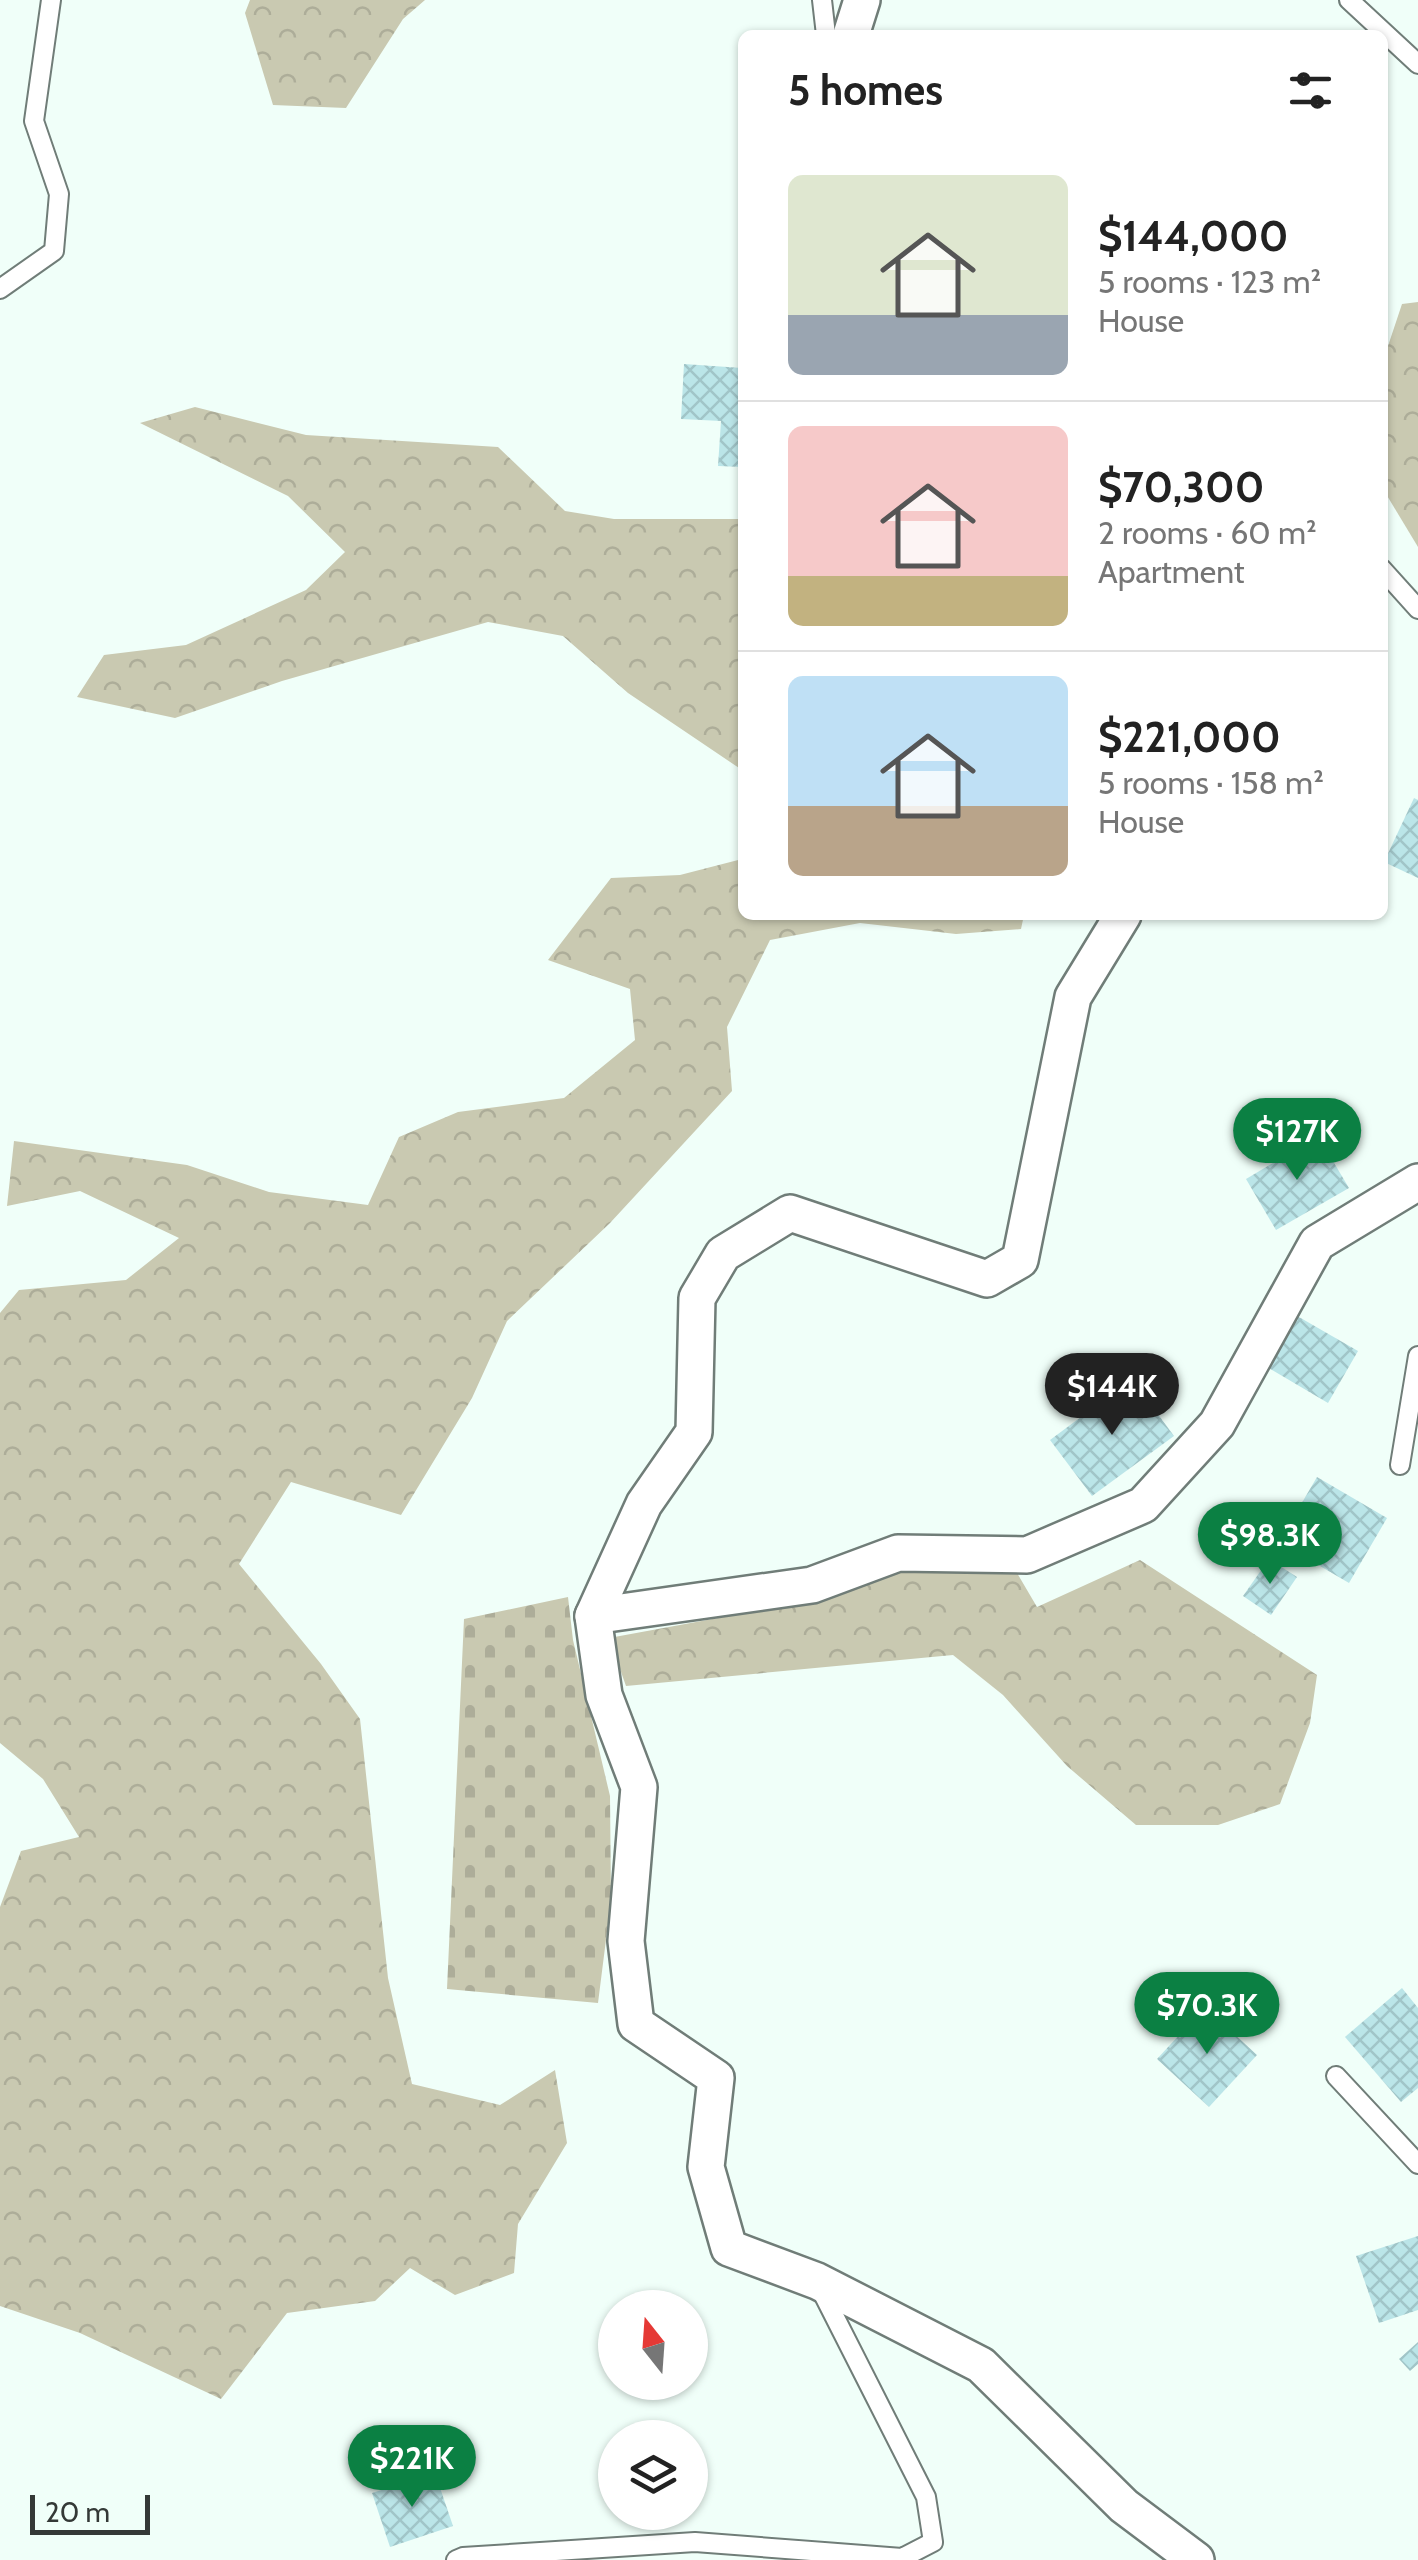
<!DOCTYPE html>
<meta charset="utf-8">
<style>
:root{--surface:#fff;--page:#f6f6f6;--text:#222;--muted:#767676;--line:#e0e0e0;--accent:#0b8043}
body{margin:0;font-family:Cabin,sans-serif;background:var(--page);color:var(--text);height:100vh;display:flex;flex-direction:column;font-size:38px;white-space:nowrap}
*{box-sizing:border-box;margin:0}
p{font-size:32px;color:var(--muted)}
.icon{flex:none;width:55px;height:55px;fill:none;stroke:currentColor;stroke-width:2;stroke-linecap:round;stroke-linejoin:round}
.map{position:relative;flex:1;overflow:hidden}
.sheet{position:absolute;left:738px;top:30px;width:650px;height:890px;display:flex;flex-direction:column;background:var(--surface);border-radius:15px;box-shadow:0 2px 8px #0004}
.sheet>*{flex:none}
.needle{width:65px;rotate:343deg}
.buttons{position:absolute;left:598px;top:2290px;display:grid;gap:20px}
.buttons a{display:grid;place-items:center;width:110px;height:110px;border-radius:50%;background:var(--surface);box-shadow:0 2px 8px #0004;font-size:50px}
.scale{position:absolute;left:30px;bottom:25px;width:120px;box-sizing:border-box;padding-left:10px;border:5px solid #343937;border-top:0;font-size:28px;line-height:35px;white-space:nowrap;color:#343937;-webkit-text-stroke:8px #f0fff9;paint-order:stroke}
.price{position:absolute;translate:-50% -85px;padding:0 22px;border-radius:35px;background:var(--accent);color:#fff;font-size:32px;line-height:65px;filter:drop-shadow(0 2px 5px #0008)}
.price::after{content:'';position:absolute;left:50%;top:60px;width:30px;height:22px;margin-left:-15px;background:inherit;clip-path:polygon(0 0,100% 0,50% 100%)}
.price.current{background:#222;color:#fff}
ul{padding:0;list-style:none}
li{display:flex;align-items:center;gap:30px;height:250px;padding:0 50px}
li+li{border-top:2px solid var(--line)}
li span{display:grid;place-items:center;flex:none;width:280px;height:200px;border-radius:15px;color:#555}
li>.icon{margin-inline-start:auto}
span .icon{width:120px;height:120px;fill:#fffc;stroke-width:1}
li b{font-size:42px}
h2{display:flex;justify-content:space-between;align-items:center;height:120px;padding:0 50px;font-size:42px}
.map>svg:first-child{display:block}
</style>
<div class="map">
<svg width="1418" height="2560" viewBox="0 0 1418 2560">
<defs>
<pattern id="forest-crowns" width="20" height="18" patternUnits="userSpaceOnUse" patternTransform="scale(2.5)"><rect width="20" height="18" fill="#c9c9b1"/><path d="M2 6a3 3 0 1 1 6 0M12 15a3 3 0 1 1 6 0" fill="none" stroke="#adad99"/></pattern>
<pattern id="cemetery-stones" width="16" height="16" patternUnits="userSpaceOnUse" patternTransform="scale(2.5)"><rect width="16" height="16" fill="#c9c9b1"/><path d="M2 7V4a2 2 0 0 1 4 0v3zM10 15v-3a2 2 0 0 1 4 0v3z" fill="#adad99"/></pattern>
<pattern id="building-cross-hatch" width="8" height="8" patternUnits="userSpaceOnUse" patternTransform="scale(2.5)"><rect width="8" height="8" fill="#bbe5e8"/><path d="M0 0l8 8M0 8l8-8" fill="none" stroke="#a1c5c8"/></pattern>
</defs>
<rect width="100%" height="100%" fill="#f0fff9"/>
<g fill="url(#forest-crowns)">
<polygon points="250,0 425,0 403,19 346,108 273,105 245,13"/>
<polygon points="1418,302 1418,547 1383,489 1383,361 1402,304"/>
<polygon points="195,407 306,435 498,447 565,511 614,519 742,519 742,770 628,693 563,636 488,622 282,681 175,718 77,697 104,655 186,645 306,590 345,552 288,496 140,423"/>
<polygon points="742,859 742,915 1024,915 1021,929 956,934 860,923 770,940 727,1027 732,1091 610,1223 507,1321 472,1398 401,1515 291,1482 239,1564 321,1664 360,1719 388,1978 412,2084 500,2105 555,2070 567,2143 518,2224 514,2273 455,2295 410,2268 375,2301 287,2313 221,2399 80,2333 0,2306 0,1907 21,1851 79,1837 43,1779 0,1743 0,1313 19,1290 126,1280 179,1238 80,1191 7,1206 14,1141 187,1165 269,1192 368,1205 399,1137 458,1112 564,1098 635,1040 630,989 548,960 611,878 680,875"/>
<polygon points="1140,1560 1317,1675 1310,1723 1280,1804 1218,1825 1136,1825 1067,1766 1003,1695 953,1655 626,1686 609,1638 827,1598 898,1570 1013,1566 1037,1607"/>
</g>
<polygon fill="url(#cemetery-stones)" points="568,1597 573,1640 610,1796 611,1900 598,2003 447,1989 464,1619"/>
<g fill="url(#building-cross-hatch)">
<polygon points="684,364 742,368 742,467 718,466 721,421 681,419"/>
<polygon points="1414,798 1418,800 1418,878 1384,862"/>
<polygon points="1318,1136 1349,1188 1276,1230 1246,1179"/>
<polygon points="1292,1313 1358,1351 1328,1403 1262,1364"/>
<polygon points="1132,1379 1174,1436 1092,1496 1050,1440"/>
<polygon points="1317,1477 1387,1518 1349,1583 1279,1542"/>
<polygon points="1269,1559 1297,1577 1271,1615 1243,1596"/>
<polygon points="1402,1988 1418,2008 1418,2088 1401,2102 1345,2037"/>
<polygon points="1205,2007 1257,2055 1209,2107 1157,2059"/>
<polygon points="1418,2236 1418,2310 1379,2323 1356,2256"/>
<polygon points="1418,2342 1418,2364 1410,2371 1399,2359"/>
<polygon points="435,2473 453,2526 390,2547 372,2493"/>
</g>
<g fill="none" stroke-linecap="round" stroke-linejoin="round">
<g stroke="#707d78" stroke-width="22">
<g id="lane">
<polyline points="822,0 826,35"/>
<polyline points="1349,0 1418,64"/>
<polyline points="0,289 54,251 59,194 34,121 51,0"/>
<polyline points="1382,569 1418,609"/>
<polyline points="1400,1465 1418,1356"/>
<polyline points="1336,2076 1418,2164"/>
<polyline points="456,2560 463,2557 695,2542 902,2558 933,2542 926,2497 819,2286"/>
</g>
</g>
<g stroke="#707d78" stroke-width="40">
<g id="street">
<polyline points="851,35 862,0"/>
<polyline points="1123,915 1073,997 1020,1260 987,1279 790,1213 723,1254 697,1298 694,1432 644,1504 593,1616 604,1695 639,1787 626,1941 636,2024 716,2078 706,2167 729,2248 817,2281 981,2365 1124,2506 1196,2560"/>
<polyline points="593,1616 812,1585 898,1553 1027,1555 1143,1505 1217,1424 1317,1243 1418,1182"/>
</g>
</g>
<use href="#lane" stroke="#fff" stroke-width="18"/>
<use href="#street" stroke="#fff" stroke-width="35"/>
</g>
</svg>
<div class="buttons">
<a><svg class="needle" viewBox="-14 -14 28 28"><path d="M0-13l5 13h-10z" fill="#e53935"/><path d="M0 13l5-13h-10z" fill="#767676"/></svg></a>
<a><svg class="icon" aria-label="layers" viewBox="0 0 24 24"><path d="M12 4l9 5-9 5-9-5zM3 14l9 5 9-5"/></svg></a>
</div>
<div class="scale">20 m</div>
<b class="price" style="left:1297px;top:1183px">$127K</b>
<b class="price current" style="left:1112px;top:1438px">$144K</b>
<b class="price" style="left:1270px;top:1587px">$98.3K</b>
<b class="price" style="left:1207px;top:2057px">$70.3K</b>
<b class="price" style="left:412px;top:2510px">$221K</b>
<section class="sheet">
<h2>5 homes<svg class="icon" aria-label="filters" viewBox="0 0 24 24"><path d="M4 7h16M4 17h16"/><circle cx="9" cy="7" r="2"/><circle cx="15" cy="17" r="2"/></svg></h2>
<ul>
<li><span style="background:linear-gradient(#dfe7d0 70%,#9aa5b1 0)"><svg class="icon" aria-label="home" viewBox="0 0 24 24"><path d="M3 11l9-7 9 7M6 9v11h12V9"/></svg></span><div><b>$144,000</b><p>5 rooms · 123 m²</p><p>House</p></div></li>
<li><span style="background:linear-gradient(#f6c9c9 75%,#c2b280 0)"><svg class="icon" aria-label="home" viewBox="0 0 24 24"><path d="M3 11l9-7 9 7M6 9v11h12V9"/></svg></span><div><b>$70,300</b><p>2 rooms · 60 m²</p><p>Apartment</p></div></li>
<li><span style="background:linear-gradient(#bfe0f5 65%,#b9a48a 0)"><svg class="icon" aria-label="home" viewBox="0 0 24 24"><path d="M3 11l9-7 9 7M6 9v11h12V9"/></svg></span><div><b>$221,000</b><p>5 rooms · 158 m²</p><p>House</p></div></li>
</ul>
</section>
</div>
